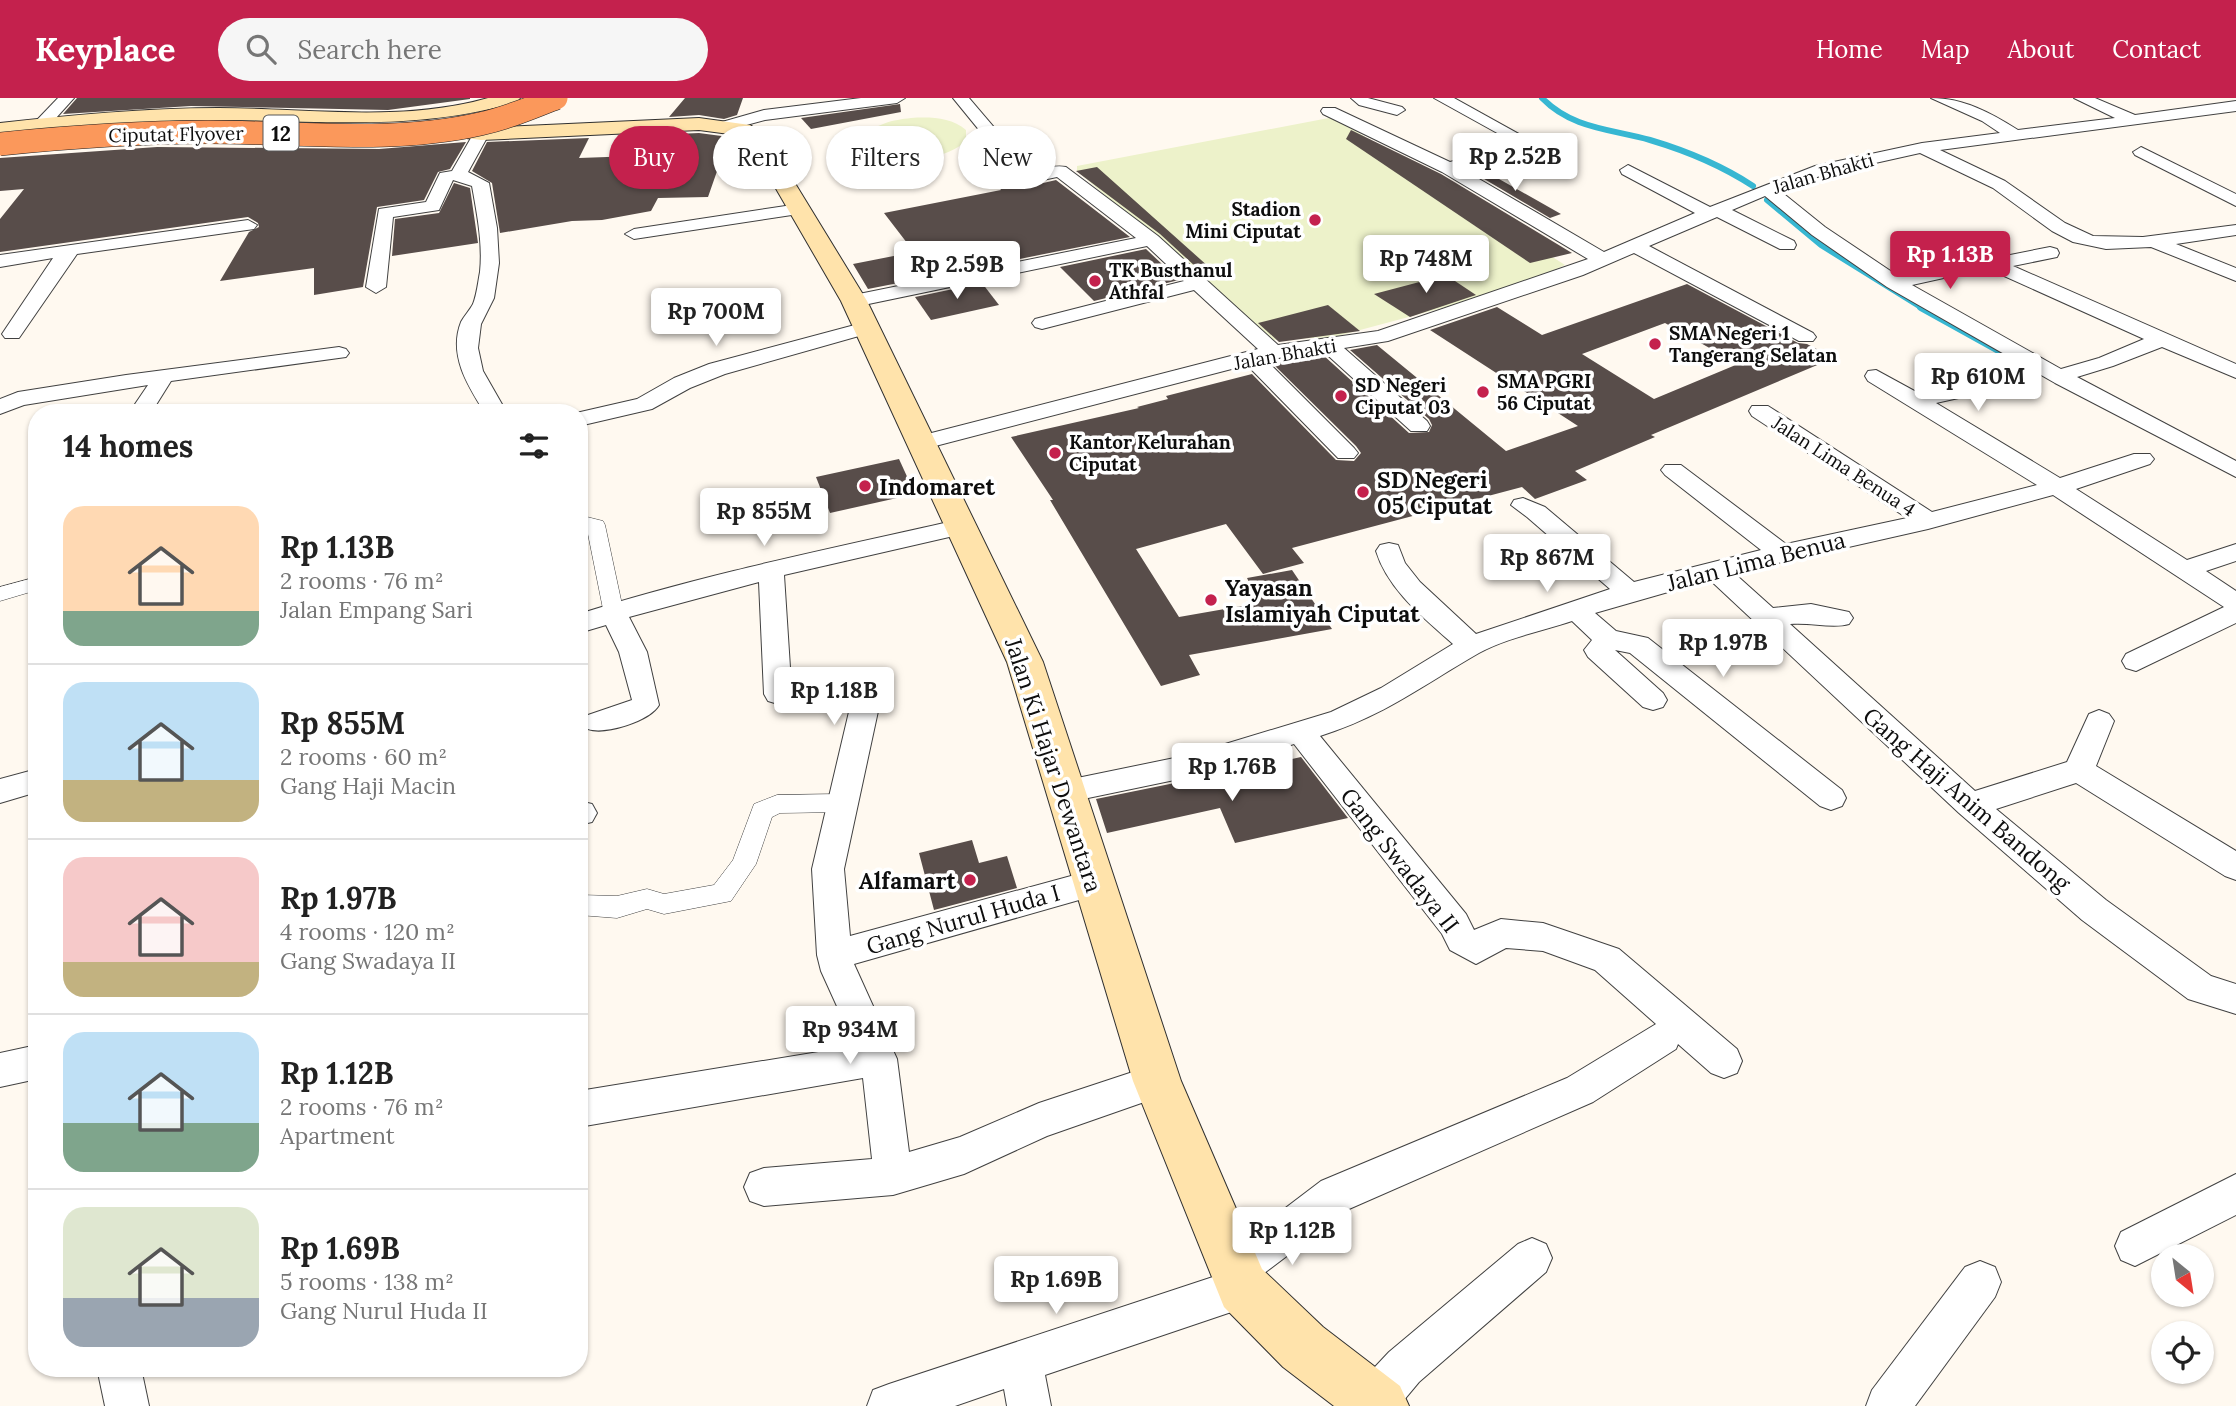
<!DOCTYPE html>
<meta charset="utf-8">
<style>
:root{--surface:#fff;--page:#f6f6f6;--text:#222;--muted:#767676;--line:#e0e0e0;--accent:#c4214d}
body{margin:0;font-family:Lora,serif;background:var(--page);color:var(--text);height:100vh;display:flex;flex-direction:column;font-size:26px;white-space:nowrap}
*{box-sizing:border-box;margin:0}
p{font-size:23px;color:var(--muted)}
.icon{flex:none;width:38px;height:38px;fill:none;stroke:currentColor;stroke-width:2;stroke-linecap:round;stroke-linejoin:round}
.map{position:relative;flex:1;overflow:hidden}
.drawer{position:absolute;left:28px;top:306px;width:560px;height:973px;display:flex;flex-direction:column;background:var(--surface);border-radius:28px;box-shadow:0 2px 5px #0004}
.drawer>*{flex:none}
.guide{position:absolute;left:609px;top:28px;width:665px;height:63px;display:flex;gap:14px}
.needle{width:46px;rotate:150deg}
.fabs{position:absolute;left:2151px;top:1146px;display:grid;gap:14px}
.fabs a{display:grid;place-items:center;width:63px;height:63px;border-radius:50%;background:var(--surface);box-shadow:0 2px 5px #0004;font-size:35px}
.price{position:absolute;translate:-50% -60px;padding:0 16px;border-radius:7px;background:#fff;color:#222;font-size:23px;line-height:46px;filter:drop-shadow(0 2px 4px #0008)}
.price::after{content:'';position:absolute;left:50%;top:42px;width:21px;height:16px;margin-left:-10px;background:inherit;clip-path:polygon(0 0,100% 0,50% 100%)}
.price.current{background:var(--accent);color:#fff}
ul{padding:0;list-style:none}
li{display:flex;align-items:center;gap:21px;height:175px;padding:0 35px}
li+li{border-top:2px solid var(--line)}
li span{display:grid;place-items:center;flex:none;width:196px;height:140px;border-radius:21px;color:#555}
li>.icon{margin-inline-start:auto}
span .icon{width:84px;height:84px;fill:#fffc;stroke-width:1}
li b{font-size:30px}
h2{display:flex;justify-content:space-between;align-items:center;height:84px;padding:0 35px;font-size:30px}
.chip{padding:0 24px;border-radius:32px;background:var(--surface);box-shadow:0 2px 5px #0004;font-size:24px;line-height:63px}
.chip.current{background:var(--accent);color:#fff}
header{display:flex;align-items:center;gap:42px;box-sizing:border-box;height:98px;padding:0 35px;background:var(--accent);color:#fff}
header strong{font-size:33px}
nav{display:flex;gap:38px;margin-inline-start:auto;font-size:24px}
.search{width:490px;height:63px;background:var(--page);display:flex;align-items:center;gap:18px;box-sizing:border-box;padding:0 24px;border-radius:38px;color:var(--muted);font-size:26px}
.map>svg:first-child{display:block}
</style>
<header>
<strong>Keyplace</strong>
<div class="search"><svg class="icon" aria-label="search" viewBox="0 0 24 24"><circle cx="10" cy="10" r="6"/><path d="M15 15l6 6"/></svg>Search here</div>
<nav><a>Home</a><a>Map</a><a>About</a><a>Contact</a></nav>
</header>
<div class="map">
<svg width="2236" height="1308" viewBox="0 0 2236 1308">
<rect width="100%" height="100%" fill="#fff9f0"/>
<g fill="#edf2ca">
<polygon points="1334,19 1565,167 1513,191 1334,239 1272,242 1077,73 1077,68"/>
<path d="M 911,20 C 930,19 951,19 966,32 L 966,43 C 948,60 919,62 896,59 C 881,57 872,53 857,56 L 848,45 L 864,42 C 873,25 894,22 911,20 Z"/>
</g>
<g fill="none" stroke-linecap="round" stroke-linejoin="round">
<g stroke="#37b7d2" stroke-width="6">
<path d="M 1542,0 C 1572,31 1611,31 1650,42 C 1687,53 1721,67 1753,88"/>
<polyline points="1767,102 1821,147 1924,211"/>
</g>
<polyline stroke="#37b7d2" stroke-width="8" points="1921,209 2038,274"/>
</g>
<g fill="#584d4a" fill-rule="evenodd">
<polygon points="77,0 470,0 470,1 388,12 191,8 63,16"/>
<polygon points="685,0 743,0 737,17 724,21 699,17 669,19"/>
<polygon points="900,6 901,14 811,31 801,20"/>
<polygon points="1351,32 1441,76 1572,155 1530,165 1346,41"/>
<polygon points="699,35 729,39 708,99 658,100 651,113 602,122 572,123 500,135 492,85 472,73 487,44 589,40 579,60 635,58 653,37"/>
<polygon points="466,44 450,71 438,74 424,102 377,109 363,189 314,197 314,170 220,183 249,134 259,129 258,125 248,119 0,154 0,121 24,91 0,93 0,60 157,49 379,51"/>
<polygon points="1097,69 1219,178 1209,181 1160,136 1076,73"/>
<polygon points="1480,69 1494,76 1492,77 1561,116 1550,120 1469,72"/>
<polygon points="1056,82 1130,139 868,191 853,166 914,154 884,115 1001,92 999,89 1029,83 1039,86"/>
<polygon points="454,85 470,90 478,145 392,158 395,121 439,115"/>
<polygon points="1146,151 1179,182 1094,203 1060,169"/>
<polygon points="1446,177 1476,197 1410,219 1374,196"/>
<polygon points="982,185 999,207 931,222 915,199"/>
<path d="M 1687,186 L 1798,245 L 1807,246 L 1834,260 L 1651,337 L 1655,339 L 1575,373 L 1587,382 L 1535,401 L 1522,389 L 1292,450 L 1304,465 L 1263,476 L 1226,426 L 1136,451 L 1179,519 L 1259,505 L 1247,480 L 1292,472 L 1332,531 L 1189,557 L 1200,577 L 1161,588 L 1050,402 L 1053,402 L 1011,339 L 1139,310 L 1137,309 L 1168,301 L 1166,298 L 1252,276 L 1336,362 L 1354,363 L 1361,355 L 1356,348 L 1272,265 L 1322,256 L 1409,335 L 1429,334 L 1432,327 L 1429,321 L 1350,252 L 1377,247 L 1506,353 L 1578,328 L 1430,232 L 1497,209 L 1542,237 ZM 1665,225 L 1738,266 L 1654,301 L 1582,256 Z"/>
<polygon points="1328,207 1360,233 1279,244 1258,225"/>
<polygon points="899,361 915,396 830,415 816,379"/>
<polygon points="1301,659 1348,720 1235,745 1220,710 1107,735 1096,701 1219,676 1223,684 1277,673 1274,665"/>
<polygon points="972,742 979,765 1007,758 1017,790 934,812 919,755"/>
</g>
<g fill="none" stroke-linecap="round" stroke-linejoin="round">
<g stroke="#414141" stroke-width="1">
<g id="pedestrian">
<polygon points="579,417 603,423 605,427 624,516 621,521 607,521 604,516 587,431 579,429"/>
<polygon points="37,479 37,492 0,503 0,489"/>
<polygon points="843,696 851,699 855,705 851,711 843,714 780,715 772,719 756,766 731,803 664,816 647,811 617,820 579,817 579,797 617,798 647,791 664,796 714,787 733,762 754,706 777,697"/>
</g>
</g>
<g stroke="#414141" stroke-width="2">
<g id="minor">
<polygon points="58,0 74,0 47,30 35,30 33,27 35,24"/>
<polygon points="861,0 905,0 897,5 765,22 728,32 720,27 722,24 764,12"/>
<path d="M 953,0 L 969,0 L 1027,68 C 1043,74 1052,66 1066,69 L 1158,138 L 1278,247 L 1378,233 L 1588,161 L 1442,74 L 1323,16 L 1321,13 L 1323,10 L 1335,10 L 1450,64 L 1517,46 L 1434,0 L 1454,0 L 1537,46 L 1529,53 L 1462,71 L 1604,154 L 1695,115 L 1622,76 L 1620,72 L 1628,67 L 1710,109 L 1815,68 L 1922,45 L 2000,35 L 1982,23 L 1931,0 C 1964,0 1991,15 2018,32 L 2115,20 L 2074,0 L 2095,0 L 2135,17 L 2236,3 L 2236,13 L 1940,52 L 2005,83 L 2065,125 L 2093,138 L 2143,139 L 2236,127 L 2236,137 L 2176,146 L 2236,170 L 2236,183 L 2151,149 L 2106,151 L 2073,144 L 2052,133 L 1993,90 L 1920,55 L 1826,76 L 1779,92 L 1825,129 L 1898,178 L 1980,160 L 1990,161 L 2050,149 L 2057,151 L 2059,155 L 2057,159 L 2013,168 L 2236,266 L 2236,280 L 2162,249 L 2113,268 L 2077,279 L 2236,363 L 2236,379 L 2055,285 L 1887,189 L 1812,137 L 1765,98 L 1732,112 L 1794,143 L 1796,147 L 1794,151 L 1780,151 L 1717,119 L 1649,148 L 1813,235 L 1816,239 L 1813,243 L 1799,243 L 1634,155 L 1583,177 L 1388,243 L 1344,250 L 1427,323 L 1430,328 L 1427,333 L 1411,333 L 1323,253 L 1266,262 L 1354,350 L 1358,355 L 1354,360 L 1338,360 L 1247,267 L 920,352 L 912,350 L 909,345 L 912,340 L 1258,251 L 1194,192 L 1042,231 L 1035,229 L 1032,225 L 1035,221 L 1184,183 L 1147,148 L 854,209 L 847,207 L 844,203 L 847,199 L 854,197 L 1136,140 L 1057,79 L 1038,83 L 1015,76 ZM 1980,172 L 1993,173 L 2144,241 L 2099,260 L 2061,271 L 1912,187 Z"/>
<polygon points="1351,0 1368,0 1402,9 1405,12 1397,17 1359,7"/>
<path d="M 481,31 L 489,36 L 468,74 L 489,85 L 497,130 L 499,165 L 494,200 L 481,226 L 478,250 L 483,273 L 507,315 L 485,315 C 468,288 448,257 461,224 C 464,218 470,212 473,206 C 477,196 478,184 480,174 C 483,145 477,116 472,88 L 453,82 L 439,112 L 393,119 L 386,189 L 376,195 L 366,189 L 379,111 L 426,104 L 440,75 L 452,73 L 475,33 Z"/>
<polygon points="2141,49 2236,96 2236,108 2135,57 2133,54"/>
<polygon points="799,106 808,111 805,115 634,141 625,136 634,131"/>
<polygon points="248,122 257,127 254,131 77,156 19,240 5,240 2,236 53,160 0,169 0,157"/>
<polygon points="866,224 873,226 876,230 873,234 725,276 690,290 652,311 579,328 579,315 576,315 637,301 674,280 709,266"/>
<polygon points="339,249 346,251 349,255 346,259 171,283 151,315 129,315 148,287 24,307 0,316 0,301 18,294 126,277"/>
<path d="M 1876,272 L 1920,296 L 2000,278 L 2008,279 L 2011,284 L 2008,289 L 1936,305 L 2060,380 L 2134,356 L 2150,356 L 2154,361 L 2150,366 L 2076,391 L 2187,462 L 2236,446 L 2236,463 L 2206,473 L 2236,493 L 2236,525 L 2136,573 L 2126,570 L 2122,563 L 2126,556 L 2224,509 L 2053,397 L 1928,431 L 1734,475 L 1773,510 L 1811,506 L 1849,514 L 1853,520 L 1849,526 C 1833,531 1810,524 1790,526 L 1975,693 L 2067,664 L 2089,616 L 2099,612 L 2109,616 L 2114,623 L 2096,668 L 2236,753 L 2236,782 L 2225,778 L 2076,685 L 1996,711 L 2106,802 L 2211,878 L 2236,886 L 2236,916 L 2188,901 L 2082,822 L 1959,715 L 1710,482 L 1595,515 L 1616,533 L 1648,540 L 1842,692 L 1846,700 L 1842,708 L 1831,712 L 1820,708 L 1630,555 L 1615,552 L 1663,595 L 1667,602 L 1663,609 L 1653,612 L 1643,609 L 1588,559 L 1584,552 L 1592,542 L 1572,523 C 1542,533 1506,540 1479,555 C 1423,587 1384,618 1320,638 L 1466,816 L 1474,832 L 1501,821 L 1543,825 L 1619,851 L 1737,951 L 1742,963 L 1737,975 L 1724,980 L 1711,975 L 1678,946 L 1676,951 L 1593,1004 L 1349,1111 L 1259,1179 L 1264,1190 L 1258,1205 L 1045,1277 L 1051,1308 L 1007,1308 L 1004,1291 L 955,1308 L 867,1308 L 873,1292 L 889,1286 L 1225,1175 L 1216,1171 L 1210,1157 L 1216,1143 L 1230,1137 L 1246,1140 L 1321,1083 L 1567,980 L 1656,926 L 1595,872 L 1543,853 L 1506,850 L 1476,866 L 1450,852 L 1442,836 L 1294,646 L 1189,679 L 1064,705 L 1053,701 L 1049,693 L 1053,685 L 1189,657 L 1331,614 L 1381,590 L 1453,546 C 1424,520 1388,492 1376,453 L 1380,447 L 1389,445 L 1398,447 L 1405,465 L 1420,484 L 1476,536 L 1610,491 L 1527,419 L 1511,407 L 1514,402 L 1523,400 L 1545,409 L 1634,484 L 1761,452 L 1665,377 L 1661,372 L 1665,367 L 1681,367 L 1786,446 L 1907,420 L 1752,318 L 1749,313 L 1752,308 L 1768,308 L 1932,414 L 2037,387 L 1868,283 L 1865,278 L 1868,273 Z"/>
<path d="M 962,421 L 971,424 L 974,429 L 971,434 L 784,477 L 791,585 L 869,580 L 879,583 L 883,590 L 844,771 L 850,838 L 1093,772 L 1105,776 L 1109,785 L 1105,794 L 1093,798 L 854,866 L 897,961 L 909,1054 L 960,1039 L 1039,1005 L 1157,966 L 1170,971 L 1176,983 L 1170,995 L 1047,1038 L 964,1076 L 893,1097 L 764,1108 L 750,1103 L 744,1089 L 750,1075 L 764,1070 L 872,1061 L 863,980 L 579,1029 L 579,993 L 855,948 L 821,873 L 817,857 L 812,771 L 852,601 L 778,606 L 768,603 L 764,596 L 759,484 L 629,519 L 647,554 L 659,607 C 650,623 605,637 588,631 L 583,624 L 588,617 L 632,602 L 619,554 L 606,527 L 579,535 L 579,516 C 704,476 834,450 962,421 Z"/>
<polygon points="37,671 37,694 0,705 0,681"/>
<polygon points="579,703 592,706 597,715 592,724 579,727"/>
<polygon points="37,947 37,981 0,989 0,955"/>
<polygon points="2236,1076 2236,1117 2135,1168 2121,1162 2115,1148 2121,1134"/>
<polygon points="1532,1140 1546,1146 1552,1160 1546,1174 1419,1284 1399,1308 1354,1308 1352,1303 1358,1287 1389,1254 1518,1146"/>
<polygon points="1980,1163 1995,1169 2001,1184 1995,1199 1915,1308 1866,1308 1872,1292 1965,1169"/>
<polygon points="97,1270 141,1270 149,1308 105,1308"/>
</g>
</g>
<g stroke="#303030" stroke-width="2">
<g id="secondary">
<path d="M 488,0 L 520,0 L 517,4 C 413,34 322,22 217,22 C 144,22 72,29 0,37 L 0,25 C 72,17 145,10 218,10 C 307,10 401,25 488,0 Z"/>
<polygon points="699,20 750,27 771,41 793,82 867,203 1043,564 1181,983 1262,1171 1323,1229 1400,1288 1409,1308 1334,1308 1283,1269 1224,1209 1133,983 1007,564 841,203 771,82 755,49 737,37 699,32 481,42 452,38 449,34 452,30 481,30"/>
</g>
</g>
<use href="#pedestrian" fill="#fff" fill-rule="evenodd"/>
<use href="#minor" fill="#fff" fill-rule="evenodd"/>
<use href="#secondary" fill="#ffe3ab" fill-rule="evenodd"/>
<g stroke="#1f1f1f" stroke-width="24" stroke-linecap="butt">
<path id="trunk-bridge" d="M 0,46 C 69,39 139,34 208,34 C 298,34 392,46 480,26 C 507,20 531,10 556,0"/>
</g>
<use href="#trunk-bridge" stroke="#fb985b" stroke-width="23"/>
</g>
<g fill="#c4214d" stroke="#fff" stroke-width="2.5">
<circle cx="1315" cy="122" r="7"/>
<circle cx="1095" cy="183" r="7"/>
<circle cx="1655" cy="246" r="7"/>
<circle cx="1483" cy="294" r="7"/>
<circle cx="1341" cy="298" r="7"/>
<circle cx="1055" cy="355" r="7"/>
<circle cx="865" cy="388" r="7"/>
<circle cx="1363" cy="394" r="7"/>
<circle cx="1211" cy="502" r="7"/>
<circle cx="970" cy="782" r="7"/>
</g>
<g text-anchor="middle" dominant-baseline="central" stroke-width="7" stroke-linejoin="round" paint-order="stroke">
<g font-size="19" fill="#0e0e0e" stroke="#fff">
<text transform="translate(176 36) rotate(-1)">Ciputat Flyover</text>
<text transform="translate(1823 75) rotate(-16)">Jalan Bhakti</text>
<text transform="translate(1285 256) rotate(-10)">Jalan Bhakti</text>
<text transform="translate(1844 368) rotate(33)">Jalan Lima Benua 4</text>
</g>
<g font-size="19" font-weight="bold" fill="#0e0e0e" stroke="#fff" text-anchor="start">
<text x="1301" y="111" text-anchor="end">Stadion<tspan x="1301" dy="22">Mini Ciputat</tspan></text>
<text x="1109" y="172">TK Busthanul<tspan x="1109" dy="22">Athfal</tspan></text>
<text x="1669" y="235">SMA Negeri 1<tspan x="1669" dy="22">Tangerang Selatan</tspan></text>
<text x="1497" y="283">SMA PGRI<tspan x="1497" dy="22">56 Ciputat</tspan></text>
<text x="1355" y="287">SD Negeri<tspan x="1355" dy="22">Ciputat 03</tspan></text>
<text x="1069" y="344">Kantor Kelurahan<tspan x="1069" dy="22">Ciputat</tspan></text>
</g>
<rect fill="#fff" stroke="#565656" stroke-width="2" x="263.5" y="17.5" width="35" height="35" rx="5"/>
<g font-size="21" font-weight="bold" fill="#0e0e0e">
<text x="281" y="35">12</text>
</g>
<g font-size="23" font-weight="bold" fill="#0e0e0e" stroke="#fff" text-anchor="start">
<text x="1377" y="381">SD Negeri<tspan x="1377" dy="26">05 Ciputat</tspan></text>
<text x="879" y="388">Indomaret</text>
<text x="1225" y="489">Yayasan<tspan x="1225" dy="26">Islamiyah Ciputat</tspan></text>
<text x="956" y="782" text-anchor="end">Alfamart</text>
</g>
<g font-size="23" fill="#0e0e0e" stroke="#fff">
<text transform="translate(1756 463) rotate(-14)">Jalan Lima Benua</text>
<text transform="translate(1054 667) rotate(72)">Jalan Ki Hajar Dewantara</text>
<text transform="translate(1967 701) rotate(41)">Gang Haji Anim Bandong</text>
<text transform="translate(1400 762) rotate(52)">Gang Swadaya II</text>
<text transform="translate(963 821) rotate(-16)">Gang Nurul Huda I</text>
</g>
</g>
</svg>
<div class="fabs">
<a><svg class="needle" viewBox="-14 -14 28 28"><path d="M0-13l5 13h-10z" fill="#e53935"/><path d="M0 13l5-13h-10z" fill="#767676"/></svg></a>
<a><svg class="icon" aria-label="locate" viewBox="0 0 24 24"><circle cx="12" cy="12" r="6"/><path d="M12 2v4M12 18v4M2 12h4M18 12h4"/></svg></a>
</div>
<b class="price" style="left:1515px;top:95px">Rp 2.52B</b>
<b class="price current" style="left:1950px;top:193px">Rp 1.13B</b>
<b class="price" style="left:1426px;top:197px">Rp 748M</b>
<b class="price" style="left:957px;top:203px">Rp 2.59B</b>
<b class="price" style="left:716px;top:250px">Rp 700M</b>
<b class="price" style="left:1978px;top:315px">Rp 610M</b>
<b class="price" style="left:764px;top:450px">Rp 855M</b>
<b class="price" style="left:1547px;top:496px">Rp 867M</b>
<b class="price" style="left:1723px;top:581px">Rp 1.97B</b>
<b class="price" style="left:834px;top:629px">Rp 1.18B</b>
<b class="price" style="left:1232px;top:705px">Rp 1.76B</b>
<b class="price" style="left:850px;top:968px">Rp 934M</b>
<b class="price" style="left:1292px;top:1169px">Rp 1.12B</b>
<b class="price" style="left:1056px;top:1218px">Rp 1.69B</b>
<div class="guide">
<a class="chip current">Buy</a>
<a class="chip">Rent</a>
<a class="chip">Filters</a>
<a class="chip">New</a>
</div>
<section class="drawer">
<h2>14 homes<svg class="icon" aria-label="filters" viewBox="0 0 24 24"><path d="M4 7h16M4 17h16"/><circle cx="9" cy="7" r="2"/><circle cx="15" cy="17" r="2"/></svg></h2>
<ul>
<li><span style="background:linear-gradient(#ffd9b3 75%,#7fa58c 0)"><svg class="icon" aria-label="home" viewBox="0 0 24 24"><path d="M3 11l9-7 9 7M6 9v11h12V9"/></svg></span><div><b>Rp 1.13B</b><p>2 rooms · 76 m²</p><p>Jalan Empang Sari</p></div></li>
<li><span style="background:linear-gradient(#bfe0f5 70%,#c2b280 0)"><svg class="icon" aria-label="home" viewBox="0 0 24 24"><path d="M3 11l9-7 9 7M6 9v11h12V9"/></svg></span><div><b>Rp 855M</b><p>2 rooms · 60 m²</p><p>Gang Haji Macin</p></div></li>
<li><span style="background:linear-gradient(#f6c9c9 75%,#c2b280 0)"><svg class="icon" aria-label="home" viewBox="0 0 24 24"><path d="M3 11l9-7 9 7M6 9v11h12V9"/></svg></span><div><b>Rp 1.97B</b><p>4 rooms · 120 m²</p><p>Gang Swadaya II</p></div></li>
<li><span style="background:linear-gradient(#bfe0f5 65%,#7fa58c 0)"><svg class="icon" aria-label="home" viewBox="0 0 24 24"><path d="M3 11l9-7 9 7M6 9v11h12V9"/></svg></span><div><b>Rp 1.12B</b><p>2 rooms · 76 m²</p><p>Apartment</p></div></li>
<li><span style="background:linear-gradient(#dfe7d0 65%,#9aa5b1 0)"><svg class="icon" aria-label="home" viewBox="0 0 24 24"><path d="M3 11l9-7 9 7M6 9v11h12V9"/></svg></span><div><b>Rp 1.69B</b><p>5 rooms · 138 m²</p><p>Gang Nurul Huda II</p></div></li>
</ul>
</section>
</div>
